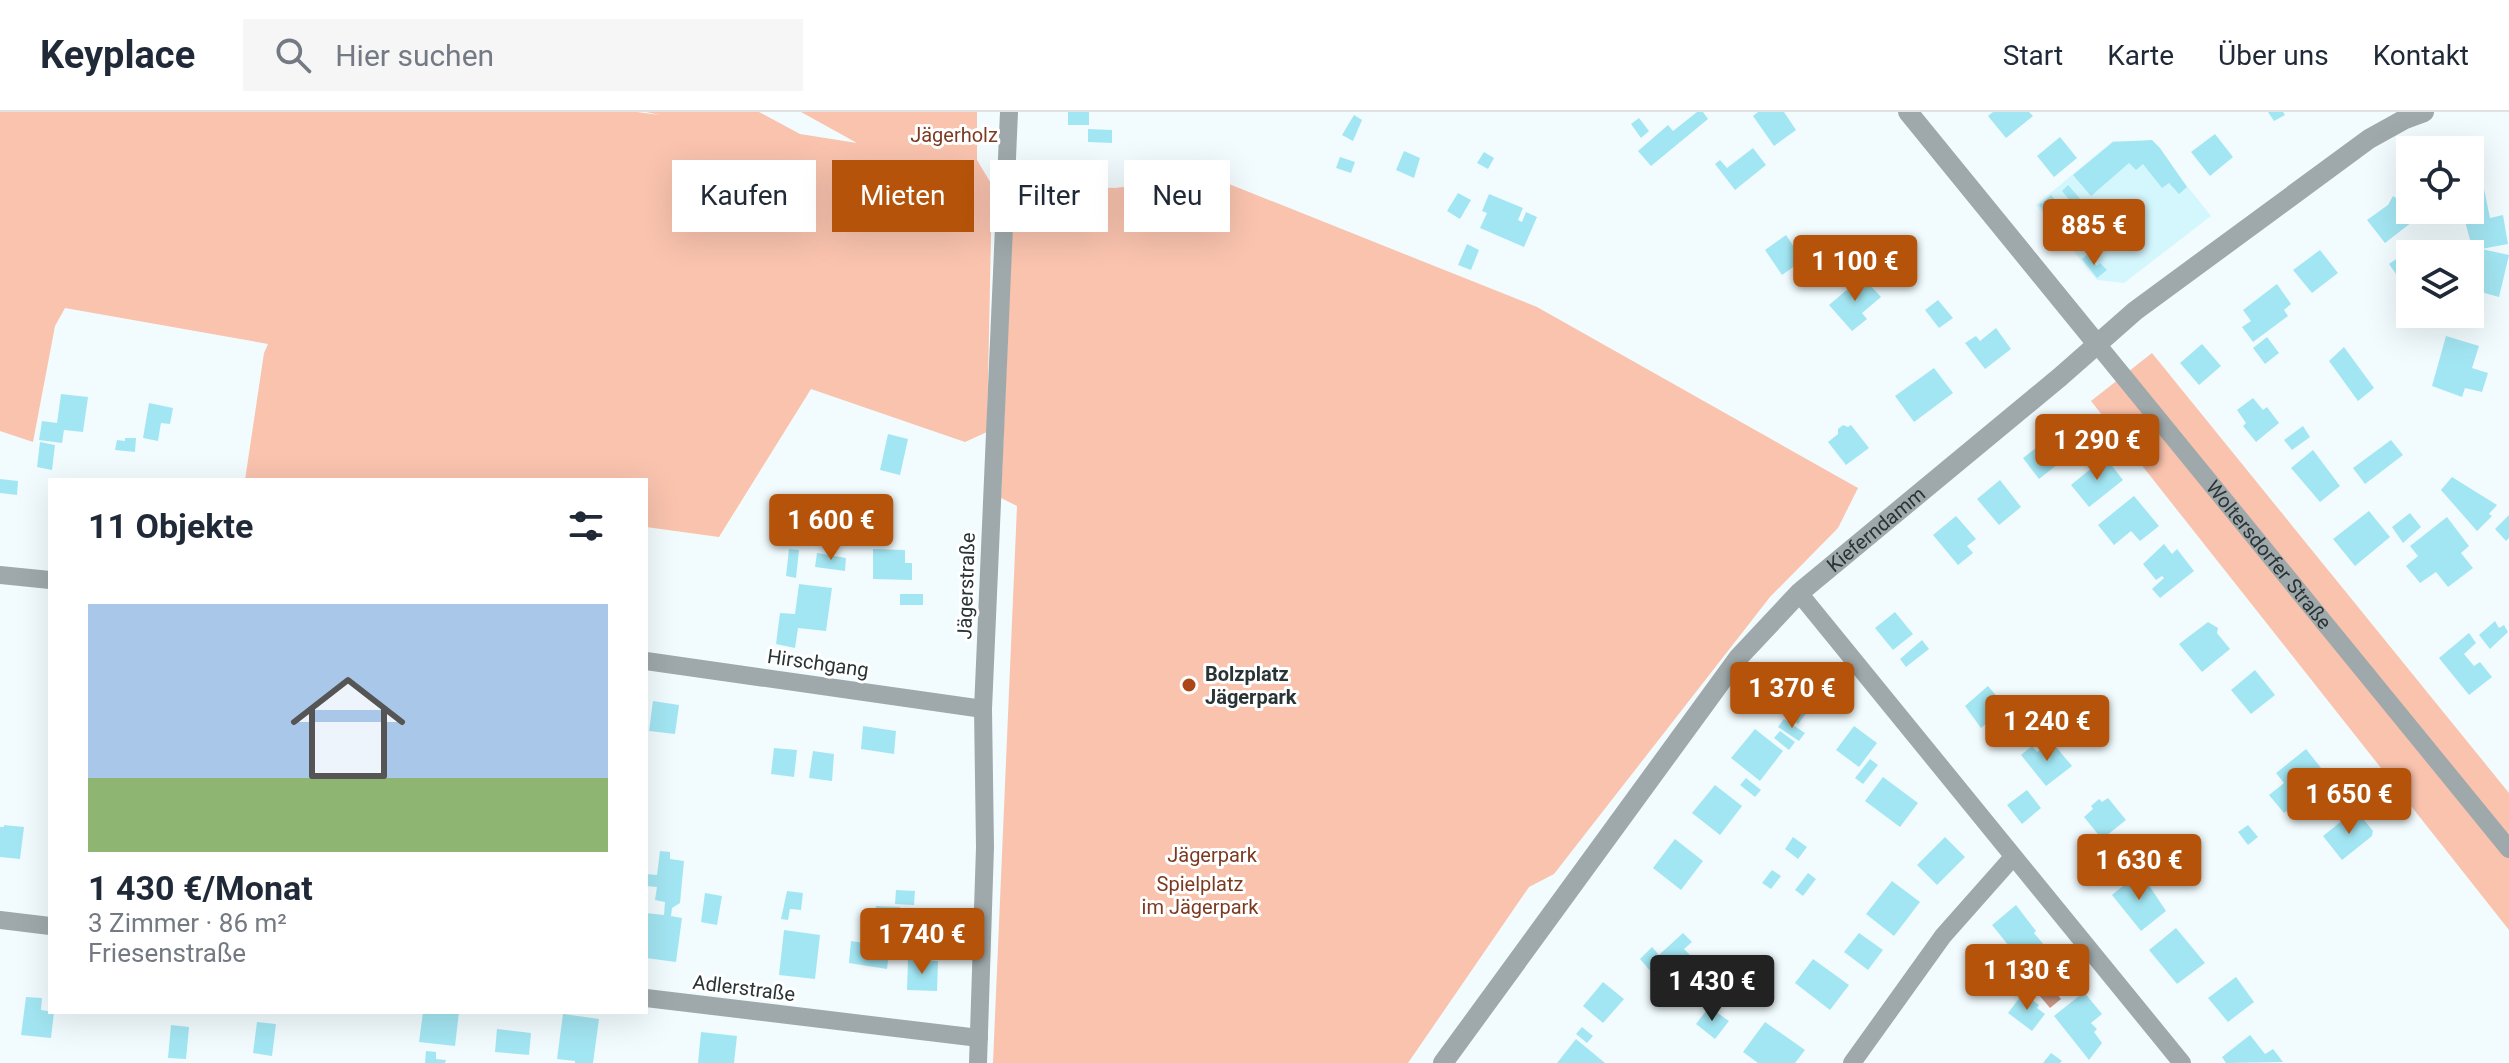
<!DOCTYPE html>
<html lang="de">
<meta charset="utf-8">
<style>
:root{--surface:#fff;--page:#f6f6f7;--text:#1f2937;--muted:#747a83;--line:#e0e1e3;--accent:#b45309}
body{margin:0;font-family:Roboto,sans-serif;background:var(--page);color:var(--text);height:100vh;display:flex;flex-direction:column;font-size:30px;white-space:nowrap}
*{box-sizing:border-box;margin:0}
p{font-size:26px;color:var(--muted)}
.icon{flex:none;width:44px;height:44px;fill:none;stroke:currentColor;stroke-width:2;stroke-linecap:round;stroke-linejoin:round}
.map{position:relative;flex:1;overflow:hidden}
.panel{position:absolute;left:48px;top:366px;width:600px;height:536px;display:flex;flex-direction:column;background:var(--surface);border-radius:0px;box-shadow:0 8px 32px #0002}
.panel>*{flex:none}
.guide{position:absolute;left:672px;top:48px;width:760px;height:72px;display:flex;gap:16px}
.tools{position:absolute;left:2396px;top:24px;display:grid;gap:16px}
.tools a{display:grid;place-items:center;width:88px;height:88px;border-radius:0px;background:var(--surface);box-shadow:0 8px 32px #0002;font-size:40px}
.price{position:absolute;translate:-50% -68px;padding:0 18px;border-radius:8px;background:var(--accent);color:#fff;font-size:26px;line-height:52px;filter:drop-shadow(0 2px 4px #0008)}
.price::after{content:'';position:absolute;left:50%;top:48px;width:24px;height:18px;margin-left:-12px;background:inherit;clip-path:polygon(0 0,100% 0,50% 100%)}
.price.active{background:#222;color:#fff}
ul{padding:0;list-style:none}
li{display:grid;align-content:center;gap:16px;height:424px;padding:0 40px}
li span{display:grid;place-items:center;height:248px;border-radius:0px;color:#555}
li>.icon{margin-inline-start:auto}
span .icon{width:144px;height:144px;fill:#fffc;stroke-width:1}
li b{font-size:34px}
h2{display:flex;justify-content:space-between;align-items:center;height:96px;padding:0 40px;font-size:34px}
.tag{padding:0 28px;border-radius:0px;background:var(--surface);box-shadow:0 8px 32px #0002;font-size:28px;line-height:72px}
.tag.active{background:var(--accent);color:#fff}
header{display:flex;align-items:center;gap:48px;box-sizing:border-box;height:112px;padding:0 40px;background:var(--surface);border-bottom:2px solid var(--line)}
header strong{font-size:38px}
nav{display:flex;gap:44px;margin-inline-start:auto;font-size:28px}
.search{width:560px;height:72px;background:var(--page);display:flex;align-items:center;gap:20px;box-sizing:border-box;padding:0 28px;border-radius:0px;color:var(--muted);font-size:30px}
.map>svg:first-child{display:block}
</style>
<header>
<strong>Keyplace</strong>
<div class="search"><svg class="icon" aria-label="search" viewBox="0 0 24 24"><circle cx="10" cy="10" r="6"/><path d="M15 15l6 6"/></svg>Hier suchen</div>
<nav><a>Start</a><a>Karte</a><a>Über uns</a><a>Kontakt</a></nav>
</header>
<div class="map">
<svg width="2509" height="951" viewBox="0 0 2509 951">
<rect width="100%" height="100%" fill="#f2fcfe"/>
<polygon fill="#d4f6fd" points="2113,29 2151,29 2211,104 2124,171 2097,168 2036,93"/>
<g fill="#f9c3ae">
<polygon points="0,0 637,0 660,3 646,0 759,0 800,22 857,31 801,0 977,0 977,48 992,73 987,320 965,330 811,277 719,425 646,415 646,368 245,368 264,241 268,232 65,196 55,214 33,330 0,319"/>
<polygon points="1209,64 1537,195 1858,376 1838,416 1770,485 1554,762 1529,775 1408,951 993,951 1017,394 1001,386 1014,72 1115,76"/>
<polygon points="2152,241 2509,681 2509,818 2091,289"/>
</g>
<polygon fill="#cd9985" points="2045,868 2061,887 2050,896 2034,877"/>
<g fill="#a3e6f3">
<rect x="1068" y="0" width="21" height="13"/>
<polygon points="1697,0 1703,0 1708,7 1651,54 1638,39 1668,13 1673,19"/>
<polygon points="1758,0 1784,0 1796,18 1774,34 1753,4"/>
<polygon points="1993,0 2029,0 2033,4 2006,26 1988,4"/>
<polygon points="2268,0 2283,0 2285,3 2274,9"/>
<polygon points="1354,3 1362,8 1353,29 1342,23"/>
<polygon points="1639,6 1649,19 1641,26 1631,12"/>
<polygon points="1088,17 1112,18 1112,31 1088,30"/>
<polygon points="2215,22 2233,45 2210,64 2191,40"/>
<polygon points="2060,25 2077,46 2054,65 2037,44"/>
<polygon points="2152,28 2160,36 2187,75 2179,82 2169,71 2162,76 2143,52 2136,58 2129,51 2091,84 2073,63 2113,30"/>
<polygon points="1753,36 1766,53 1735,78 1715,52 1720,48 1727,56"/>
<polygon points="1404,39 1420,46 1414,66 1396,58"/>
<polygon points="1484,40 1494,46 1488,57 1477,51"/>
<polygon points="1340,45 1355,50 1351,61 1336,56"/>
<polygon points="2068,73 2083,90 2076,96 2062,79"/>
<polygon points="2484,77 2490,106 2503,103 2508,132 2481,137 2509,143 2499,185 2470,177 2470,142 2462,142 2462,138 2473,139 2462,98 2470,98 2470,81"/>
<polygon points="1458,81 1471,88 1460,107 1447,99"/>
<polygon points="1489,82 1523,96 1518,108 1522,110 1526,100 1537,105 1524,135 1480,116 1487,101 1482,99"/>
<polygon points="2051,83 2067,101 2054,111 2039,93"/>
<polygon points="2393,84 2401,89 2400,94 2412,110 2385,131 2367,108 2388,93"/>
<polygon points="2117,88 2131,106 2116,117 2102,99"/>
<polygon points="2104,107 2112,117 2098,128 2091,118"/>
<polygon points="1786,123 1803,148 1782,163 1765,138"/>
<polygon points="1467,132 1479,138 1471,158 1458,153"/>
<polygon points="2412,136 2418,142 2410,142 2410,153 2396,162 2389,152"/>
<polygon points="2320,138 2338,161 2312,181 2293,158"/>
<polygon points="2087,143 2097,154 2100,151 2107,158 2097,166 2082,147"/>
<polygon points="1862,165 1881,185 1862,201 1867,207 1852,219 1829,193"/>
<polygon points="2277,172 2291,192 2284,198 2288,204 2253,230 2242,215 2251,209 2243,198"/>
<polygon points="1938,188 1953,206 1939,216 1925,198"/>
<polygon points="1996,216 2011,237 1985,257 1965,231 1976,224 1980,229"/>
<polygon points="2446,224 2479,234 2472,256 2488,261 2482,280 2465,276 2462,285 2432,274"/>
<polygon points="2267,225 2279,241 2265,252 2253,236"/>
<polygon points="2202,232 2221,254 2199,273 2180,251"/>
<polygon points="2344,235 2374,276 2358,289 2329,249"/>
<polygon points="1934,256 1953,281 1914,310 1895,284"/>
<polygon points="61,282 88,285 83,320 64,318 62,331 39,328 42,309 57,311"/>
<polygon points="2253,286 2263,298 2267,295 2279,311 2256,330 2243,314 2246,311 2237,298"/>
<polygon points="149,291 173,296 170,312 161,311 158,329 143,326"/>
<polygon points="1843,313 1848,315 1851,313 1869,336 1846,353 1828,330 1838,322 1838,317"/>
<polygon points="2303,314 2310,325 2292,338 2284,328"/>
<polygon points="2057,320 2072,341 2039,367 2023,346"/>
<polygon points="888,322 908,327 900,363 880,358"/>
<polygon points="125,326 136,326 135,340 115,338 117,328 125,329"/>
<polygon points="2391,328 2403,343 2365,372 2353,356"/>
<polygon points="40,330 55,333 52,358 37,355"/>
<polygon points="2313,338 2340,374 2320,390 2291,356"/>
<polygon points="2105,345 2123,368 2089,395 2071,373"/>
<polygon points="2452,365 2497,393 2489,402 2492,404 2477,419 2441,378"/>
<polygon points="0,367 18,369 17,383 0,381"/>
<polygon points="2000,368 2021,395 1999,413 1977,387"/>
<polygon points="2134,384 2159,414 2140,429 2131,419 2114,433 2098,413"/>
<polygon points="2369,399 2390,425 2355,454 2333,427"/>
<polygon points="2410,401 2421,415 2403,431 2392,415"/>
<polygon points="2509,403 2509,426 2506,429 2495,417"/>
<polygon points="1956,404 1976,427 1967,434 1973,441 1958,453 1933,423"/>
<polygon points="2447,405 2469,434 2461,441 2473,456 2448,475 2436,460 2420,471 2406,454 2418,444 2410,434"/>
<polygon points="2164,432 2172,442 2177,437 2194,459 2160,486 2152,477 2164,466 2162,464 2156,468 2143,452"/>
<polygon points="789,437 799,438 796,466 786,464"/>
<polygon points="873,437 905,438 905,451 912,451 912,468 873,467"/>
<polygon points="817,441 846,446 845,459 815,455"/>
<polygon points="799,472 832,476 826,519 798,516 795,536 776,532 780,501 795,502"/>
<rect x="900" y="482" width="23" height="11"/>
<polygon points="1895,500 1913,522 1893,538 1875,516"/>
<polygon points="2495,509 2499,516 2504,513 2508,520 2490,537 2479,523"/>
<polygon points="2208,510 2218,516 2217,521 2230,537 2202,560 2179,532"/>
<polygon points="2469,521 2476,531 2464,542 2474,554 2480,550 2492,565 2469,583 2439,546"/>
<polygon points="1922,528 1929,537 1906,555 1900,547"/>
<polygon points="2255,558 2275,583 2251,602 2231,578"/>
<polygon points="1788,568 1816,588 1798,612 1771,592"/>
<polygon points="1988,574 2006,595 1981,616 1965,594"/>
<polygon points="653,589 679,593 675,622 649,619"/>
<polygon points="1784,607 1805,621 1799,629 1778,615"/>
<polygon points="863,614 896,619 894,642 861,637"/>
<polygon points="1854,614 1877,631 1859,655 1836,638"/>
<polygon points="1755,617 1783,639 1760,669 1731,646"/>
<polygon points="1780,619 1795,630 1789,638 1774,626"/>
<polygon points="2051,629 2072,654 2046,674 2021,643 2032,634 2037,640"/>
<polygon points="774,636 797,638 794,665 771,662"/>
<polygon points="2306,637 2321,656 2291,678 2300,689 2284,701 2269,683 2284,671 2276,661"/>
<polygon points="813,639 834,642 832,669 809,666"/>
<polygon points="1870,647 1878,653 1863,672 1855,666"/>
<polygon points="1883,665 1918,691 1900,715 1865,689"/>
<polygon points="1746,666 1761,678 1755,685 1740,673"/>
<polygon points="1715,673 1742,694 1720,723 1692,701"/>
<polygon points="2027,678 2041,696 2022,712 2007,693"/>
<polygon points="2108,686 2126,708 2102,727 2084,705 2093,697 2091,694 2099,687 2102,690"/>
<polygon points="2353,700 2359,708 2364,708 2373,719 2372,724 2342,748 2323,724"/>
<polygon points="4,713 24,715 20,747 0,745 0,715 4,715"/>
<polygon points="2248,713 2258,725 2248,733 2238,720"/>
<polygon points="1793,725 1807,735 1798,747 1785,737"/>
<polygon points="1945,725 1965,745 1937,773 1917,753"/>
<polygon points="1675,727 1703,749 1681,778 1653,756"/>
<polygon points="660,739 670,740 670,747 684,749 680,791 672,796 671,804 682,806 676,850 646,846 646,801 664,803 665,790 655,788 657,775 646,774 646,762 657,763"/>
<polygon points="2115,742 2123,752 2098,773 2089,762"/>
<polygon points="1772,758 1781,764 1771,777 1762,771"/>
<polygon points="2140,760 2166,799 2141,819 2112,783"/>
<polygon points="1808,761 1816,767 1803,784 1795,778"/>
<polygon points="1892,769 1920,790 1894,824 1866,802"/>
<polygon points="896,778 915,779 914,793 895,792"/>
<polygon points="787,779 803,781 801,798 790,797 788,808 781,807"/>
<polygon points="705,781 722,784 717,813 701,810"/>
<polygon points="2016,793 2036,819 2034,821 2044,833 2022,850 1992,813"/>
<polygon points="876,794 900,795 898,816 892,816 887,857 849,851 851,829 871,832"/>
<polygon points="2176,816 2205,851 2177,872 2149,838"/>
<polygon points="784,818 820,823 815,867 779,863"/>
<polygon points="1683,821 1692,830 1684,837 1696,849 1679,865 1666,851 1653,862 1640,847 1652,835 1659,843"/>
<polygon points="1859,821 1883,838 1868,858 1844,840"/>
<polygon points="1813,847 1849,873 1830,898 1795,871"/>
<polygon points="908,848 938,849 937,879 907,878"/>
<polygon points="2066,850 2074,861 2063,869 2055,858"/>
<polygon points="2236,865 2254,890 2228,910 2208,886"/>
<polygon points="1603,870 1624,887 1603,911 1583,894"/>
<polygon points="2084,880 2102,902 2091,911 2097,917 2094,920 2102,931 2089,948 2054,904"/>
<polygon points="2023,881 2039,893 2037,896 2045,902 2032,919 2008,901"/>
<polygon points="26,885 42,886 41,898 54,900 51,926 21,923"/>
<polygon points="1709,895 1729,909 1715,927 1696,912"/>
<polygon points="423,900 459,900 455,934 419,930"/>
<polygon points="563,902 599,907 593,951 575,951 575,949 557,947"/>
<polygon points="257,910 276,912 272,944 253,941"/>
<polygon points="1765,910 1805,938 1795,951 1758,951 1743,940"/>
<polygon points="171,913 189,915 186,947 168,946"/>
<polygon points="1582,915 1593,924 1587,931 1576,922"/>
<polygon points="497,917 531,921 529,943 495,940"/>
<polygon points="701,920 737,924 734,951 698,951"/>
<polygon points="2250,923 2265,942 2273,937 2283,950 2226,951 2222,945"/>
<polygon points="1576,927 1605,951 1557,951"/>
<polygon points="426,939 436,940 436,947 446,948 445,951 425,951"/>
<polygon points="2051,941 2062,949 2060,951 2043,951"/>
</g>
<g fill="none" stroke-linecap="round" stroke-linejoin="round">
<g stroke="#9fa9ab" stroke-width="18">
<path id="s1" d="M 2097,232 L 2509,737"/>
<polyline points="0,463 50,468"/>
<polyline points="1799,481 2182,951"/>
<polyline points="646,549 983,597"/>
<polyline points="0,808 50,814"/>
<polyline points="646,886 979,926"/>
<polyline points="978,951 985,735 983,597 1009,0"/>
<polyline points="1852,951 1943,824 2013,745"/>
</g>
<g stroke="#9fa9ab" stroke-width="20">
<polyline points="1908,0 2097,232"/>
<path id="s2" d="M 1443,951 L 1739,545 L 1799,481 L 2060,265 L 2135,199 L 2369,27 L 2405,7 L 2424,0"/>
</g>
</g>
<circle fill="#ab4618" stroke="#fff" stroke-width="3" cx="1189" cy="573" r="8"/>
<g text-anchor="middle" dominant-baseline="central" stroke-width="6" stroke-linejoin="round" paint-order="stroke">
<g font-size="20" fill="#7c3a20" stroke="#fff">
<text x="954" y="23">Jägerholz</text>
<text x="1212" y="743">Jägerpark</text>
<text x="1200" y="772">Spielplatz<tspan x="1200" dy="23">im Jägerpark</tspan></text>
</g>
<g font-size="20" fill="#2a3435" stroke="#fff">
<text stroke="none"><textPath href="#s2" startOffset="690">Kieferndamm</textPath></text>
<text stroke="none"><textPath href="#s1" startOffset="272">Woltersdorfer Straße</textPath></text>
<text transform="translate(966 474) rotate(-88)">Jägerstraße</text>
<text transform="translate(818 551) rotate(8)">Hirschgang</text>
<text transform="translate(744 876) rotate(7)">Adlerstraße</text>
</g>
<g font-size="20" font-weight="bold" fill="#2a3435" stroke="#fff" text-anchor="start">
<text x="1205" y="562">Bolzplatz<tspan x="1205" dy="23">Jägerpark</tspan></text>
</g>
</g>
</svg>
<div class="tools">
<a><svg class="icon" aria-label="locate" viewBox="0 0 24 24"><circle cx="12" cy="12" r="6"/><path d="M12 2v4M12 18v4M2 12h4M18 12h4"/></svg></a>
<a><svg class="icon" aria-label="layers" viewBox="0 0 24 24"><path d="M12 4l9 5-9 5-9-5zM3 14l9 5 9-5"/></svg></a>
</div>
<b class="price" style="left:2094px;top:155px">885 €</b>
<b class="price" style="left:1855px;top:191px">1 100 €</b>
<b class="price" style="left:2097px;top:370px">1 290 €</b>
<b class="price" style="left:831px;top:450px">1 600 €</b>
<b class="price" style="left:1792px;top:618px">1 370 €</b>
<b class="price" style="left:2047px;top:651px">1 240 €</b>
<b class="price" style="left:2349px;top:724px">1 650 €</b>
<b class="price" style="left:2139px;top:790px">1 630 €</b>
<b class="price" style="left:922px;top:864px">1 740 €</b>
<b class="price" style="left:2027px;top:900px">1 130 €</b>
<b class="price active" style="left:1712px;top:911px">1 430 €</b>
<div class="guide">
<a class="tag">Kaufen</a>
<a class="tag active">Mieten</a>
<a class="tag">Filter</a>
<a class="tag">Neu</a>
</div>
<section class="panel">
<h2>11 Objekte<svg class="icon" aria-label="filters" viewBox="0 0 24 24"><path d="M4 7h16M4 17h16"/><circle cx="9" cy="7" r="2"/><circle cx="15" cy="17" r="2"/></svg></h2>
<ul>
<li><span style="background:linear-gradient(#a9c7e8 70%,#8fb573 0)"><svg class="icon" aria-label="home" viewBox="0 0 24 24"><path d="M3 11l9-7 9 7M6 9v11h12V9"/></svg></span><div><b>1 430 €/Monat</b><p>3 Zimmer · 86 m²</p><p>Friesenstraße</p></div></li>
</ul>
</section>
</div>
